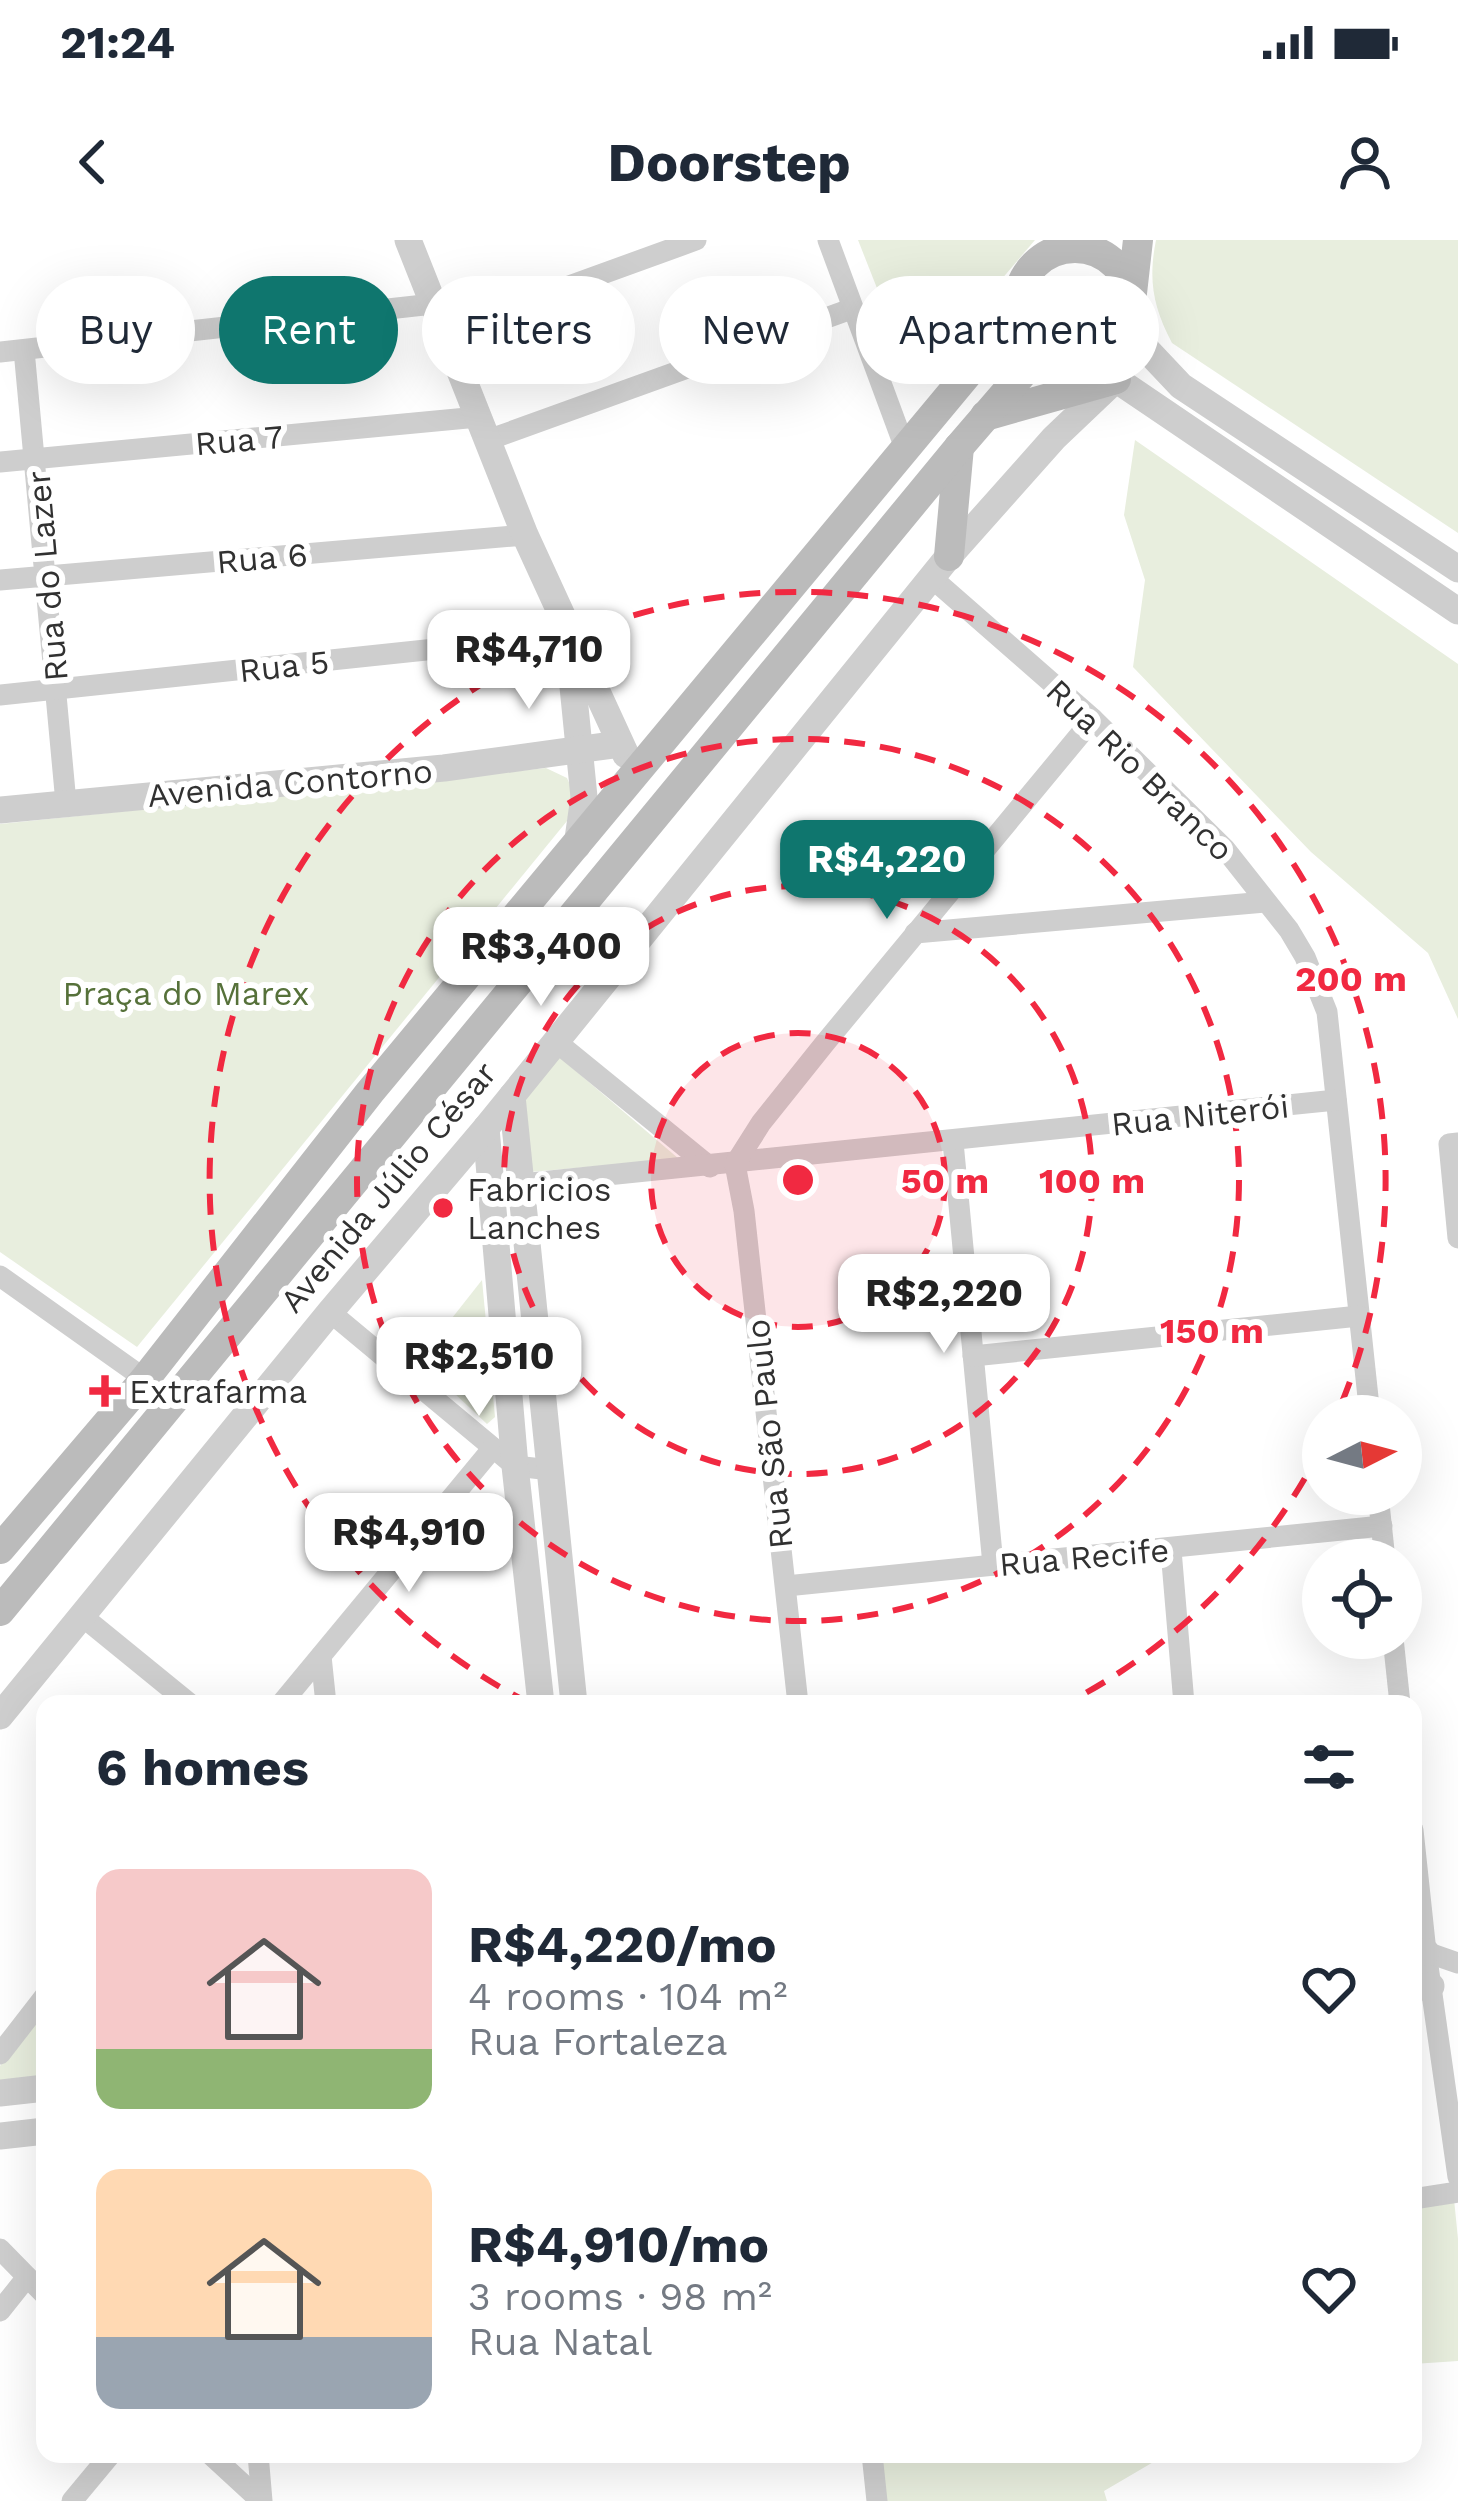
<!DOCTYPE html>
<meta charset="utf-8">
<style>
:root{--surface:#fff;--page:#f2f2f3;--text:#1f2937;--muted:#747a83;--accent:#0f766e}
body{margin:0;font-family:"Work Sans",sans-serif;background:var(--page);color:var(--text);height:100vh;display:flex;flex-direction:column;font-size:45px;white-space:nowrap}
*{box-sizing:border-box;margin:0}
p{font-size:39px;color:var(--muted)}
.icon{flex:none;width:66px;height:66px;fill:none;stroke:currentColor;stroke-width:2;stroke-linecap:round;stroke-linejoin:round}
.map{position:relative;flex:1;overflow:hidden}
.side{position:absolute;left:36px;top:1455px;width:1386px;height:768px;display:flex;flex-direction:column;background:var(--surface);border-radius:24px;box-shadow:0 12px 48px #0002}
.side>*{flex:none}
.hud{position:absolute;left:36px;top:36px;width:1386px;height:108px;display:flex;gap:24px}
.needle{width:78px;rotate:84deg}
.controls{position:absolute;left:1302px;top:1155px;display:grid;gap:24px}
.controls a{display:grid;place-items:center;width:120px;height:120px;border-radius:50%;background:var(--surface);box-shadow:0 12px 48px #0002;font-size:60px}
.price{position:absolute;translate:-50% -102px;padding:0 27px;border-radius:24px;background:#fff;color:#222;font-size:39px;line-height:78px;filter:drop-shadow(0 3px 6px #0008)}
.price::after{content:'';position:absolute;left:50%;top:72px;width:36px;height:27px;margin-left:-18px;background:inherit;clip-path:polygon(0 0,100% 0,50% 100%)}
.price.active{background:var(--accent);color:#fff}
ul{padding:0;list-style:none}
li{display:flex;align-items:center;gap:36px;height:300px;padding:0 60px}
li span{display:grid;place-items:center;flex:none;width:336px;height:240px;border-radius:24px;color:#555}
li>.icon{margin-inline-start:auto}
span .icon{width:144px;height:144px;fill:#fffc;stroke-width:1}
li b{font-size:51px}
h2{display:flex;justify-content:space-between;align-items:center;height:144px;padding:0 60px;font-size:51px}
.chip{padding:0 42px;border-radius:54px;background:var(--surface);box-shadow:0 12px 48px #0002;font-size:42px;line-height:108px}
.chip.active{background:var(--accent);color:#fff}
.status{display:flex;justify-content:space-between;align-items:center;height:84px;padding:0 60px;background:var(--surface);direction:ltr}
.status svg{height:33px;fill:currentColor}
header{display:flex;justify-content:space-between;align-items:center;height:156px;padding:0 60px;background:var(--surface);font-size:54px;font-weight:700}
.map>svg:first-child{display:block}
</style>
<div class="status"><b>21:24</b><svg viewBox="0 0 49 12"><path d="M0 12V9h3v3zM5 12V6h3v6zM10 12V3h3v9zM15 12V0h3v12zM26 1h20v11H26zM47 4h2v5h-2z"/></svg></div>
<header><svg class="icon" aria-label="back" viewBox="0 0 24 24"><path d="M15 5l-7 7 7 7"/></svg>Doorstep<svg class="icon" aria-label="person" viewBox="0 0 24 24"><circle cx="12" cy="8" r="4"/><path d="M4 21q1-7 8-7t8 7"/></svg></header>
<div class="map">
<svg width="1458" height="2261" viewBox="0 0 1458 2261">
<rect width="100%" height="100%" fill="#fff"/>
<g fill="#e8eede">
<polygon points="858,0 1035,0 914,142"/>
<path d="M 1156,0 L 1458,0 L 1458,293 L 1172,103 C 1153,67 1148,40 1156,0 Z"/>
<polygon points="1135,200 1458,424 1458,779 1428,713 1311,612 1133,427 1145,340 1124,275"/>
<polygon points="546,528 567,538 574,554 567,581 137,1107 0,1012 0,584"/>
<polygon points="556,814 679,919 530,932 521,857"/>
<polygon points="482,1040 495,1177 487,1184 419,1120"/>
<polygon points="45,1764 45,1836 0,1842 0,1826"/>
<polygon points="1454,1959 1458,1999 1458,2121 1413,2124 1413,1963"/>
<polygon points="872,2214 1167,2214 1104,2251 1107,2261 877,2261"/>
</g>
<g fill="none" stroke-linecap="round" stroke-linejoin="round">
<g stroke="#cecece" stroke-width="21">
<polyline points="828,0 905,208"/>
<polyline points="445,91 696,0"/>
<polyline points="24,110 66,563"/>
<polyline points="0,112 433,64"/>
<polyline points="488,200 851,69"/>
<polyline points="0,222 478,177"/>
<polyline points="932,338 1093,479 1225,609 1289,690 1305,717 1327,772 1370,1176"/>
<polyline points="0,340 525,295"/>
<polyline points="0,455 568,395"/>
<polyline points="915,693 1265,662"/>
<polyline points="554,800 710,927"/>
<polyline points="953,902 993,1325"/>
<polyline points="1458,903 1449,904 1458,998"/>
<polyline points="491,947 1336,860"/>
<polyline points="0,1036 145,1139"/>
<polyline points="330,1072 515,1226 551,1230"/>
<polyline points="973,1116 1359,1076"/>
<polyline points="1378,1254 1385,1320"/>
<polyline points="1171,1310 1184,1464"/>
<polyline points="786,1346 1382,1286"/>
<polyline points="82,1376 190,1464"/>
<polyline points="1393,1398 1400,1464"/>
<polyline points="321,1416 326,1464"/>
<polyline points="281,1464 492,1209"/>
<polyline points="798,1464 744,971 735,924 761,883 825,803 1093,479"/>
<polyline points="1413,1590 1426,1712 1458,1937"/>
<polyline points="1426,1712 1458,1723"/>
<polyline points="0,1814 45,1756"/>
<polyline points="1413,1959 1458,1952"/>
<polyline points="0,2009 45,2055"/>
<polyline points="0,2071 27,2037"/>
<polyline points="210,2214 261,2261"/>
<polyline points="258,2214 262,2261"/>
<polyline points="872,2214 877,2261"/>
<polyline points="72,2261 111,2214"/>
</g>
<g stroke="#cecece" stroke-width="27">
<polyline points="408,0 525,295 626,515"/>
<polyline points="1131,75 1147,110 1181,146 1458,329"/>
<polyline points="1089,121 1458,371"/>
<polyline points="570,417 584,557 577,606"/>
<polyline points="0,570 444,528 620,504"/>
<polyline points="512,856 574,1464"/>
<polyline points="486,888 515,1226 541,1464"/>
<polyline points="0,1476 330,1072 486,888 949,316 1054,198 1115,140"/>
<polyline points="1413,1713 1426,1712"/>
<polyline points="1413,1748 1431,1746"/>
<polyline points="0,1853 45,1848"/>
<polyline points="0,1896 45,1891"/>
</g>
<g stroke="#bbb" stroke-width="30">
<circle cx="1075" cy="65" r="57"/>
<polyline points="1132,53 1138,0"/>
<polyline points="985,176 1116,139"/>
<polyline points="949,316 959,207"/>
<polyline points="0,1309 145,1139 370,852 970,131 1019,54"/>
<polyline points="0,1371 959,207 1027,128 1040,121 1057,119"/>
</g>
</g>
<circle cx="798" cy="940" r="147" fill="#f12941" fill-opacity=".12"/>
<g fill="none" stroke="#f12941" stroke-width="6" stroke-dasharray="21 15">
<circle cx="798" cy="940" r="147"/>
<circle cx="798" cy="940" r="294"/>
<circle cx="798" cy="940" r="441"/>
<path d="M1322 1207A588 588 0 0 1 1065 1464M531 1464A588 588 0 1 1 1337 1174"/>
</g>
<g fill="#f12941" stroke="#fff" stroke-width="4.5">
<circle cx="443" cy="968" r="12"/>
<path d="M99 1133h12v12h12v12h-12v12h-12v-12h-12v-12h12z"/>
</g>
<g text-anchor="middle" dominant-baseline="central" stroke-width="12" stroke-linejoin="round" paint-order="stroke">
<g font-size="33" fill="#313131" stroke="#fff">
<text transform="translate(239 200) rotate(-5)">Rua 7</text>
<text transform="translate(262 318) rotate(-5)">Rua 6</text>
<text transform="translate(47 336) rotate(-95)">Rua do Lazer</text>
<text transform="translate(284 426) rotate(-6)">Rua 5</text>
<text transform="translate(1140 530) rotate(44)">Rua Rio Branco</text>
<text transform="translate(290 543) rotate(-5)">Avenida Contorno</text>
<text transform="translate(1200 875) rotate(-6)">Rua Niterói</text>
<text transform="translate(388 947) rotate(-50)">Avenida Júlio César</text>
<text transform="translate(769 1194) rotate(-96)">Rua São Paulo</text>
<text transform="translate(1084 1317) rotate(-5)">Rua Recife</text>
</g>
<g font-size="33" fill="#56713a" stroke="#fff">
<text x="186" y="753">Praça do Marex</text>
</g>
<g font-size="33" fill="#313131" stroke="#fff" text-anchor="start">
<text x="467" y="949">Fabricios<tspan x="467" dy="38">Lanches</tspan></text>
<text x="129" y="1151">Extrafarma</text>
</g>
</g>
<circle cx="798" cy="940" r="18" fill="#f12941" stroke="#fff" stroke-width="6"/>
<g font-size="36" text-anchor="middle" font-weight="bold" fill="#f12941" stroke="#fff" stroke-width="12" stroke-linejoin="round" paint-order="stroke">
<text x="1351" y="751">200 m</text>
<text x="945" y="953">50 m</text>
<text x="1092" y="953">100 m</text>
<text x="1212" y="1103">150 m</text>
</g>
</svg>
<div class="controls">
<a><svg class="needle" viewBox="-14 -14 28 28"><path d="M0-13l5 13h-10z" fill="#e53935"/><path d="M0 13l5-13h-10z" fill="#747a83"/></svg></a>
<a><svg class="icon" aria-label="locate" viewBox="0 0 24 24"><circle cx="12" cy="12" r="6"/><path d="M12 2v4M12 18v4M2 12h4M18 12h4"/></svg></a>
</div>
<b class="price" style="left:529px;top:472px">R$4,710</b>
<b class="price active" style="left:887px;top:682px">R$4,220</b>
<b class="price" style="left:541px;top:769px">R$3,400</b>
<b class="price" style="left:944px;top:1116px">R$2,220</b>
<b class="price" style="left:479px;top:1179px">R$2,510</b>
<b class="price" style="left:409px;top:1355px">R$4,910</b>
<div class="hud">
<a class="chip">Buy</a>
<a class="chip active">Rent</a>
<a class="chip">Filters</a>
<a class="chip">New</a>
<a class="chip">Apartment</a>
</div>
<section class="side">
<h2>6 homes<svg class="icon" aria-label="filters" viewBox="0 0 24 24"><path d="M4 7h16M4 17h16"/><circle cx="9" cy="7" r="2"/><circle cx="15" cy="17" r="2"/></svg></h2>
<ul>
<li><span style="background:linear-gradient(#f6c9c9 75%,#8fb573 0)"><svg class="icon" aria-label="home" viewBox="0 0 24 24"><path d="M3 11l9-7 9 7M6 9v11h12V9"/></svg></span><div><b>R$4,220/mo</b><p>4 rooms · 104 m²</p><p>Rua Fortaleza</p></div><svg class="icon" aria-label="heart" viewBox="0 0 24 24"><path d="M12 20l-8-8c-3-5 5-10 8-4 3-6 11-1 8 4z"/></svg></li>
<li><span style="background:linear-gradient(#ffd9b3 70%,#9aa5b1 0)"><svg class="icon" aria-label="home" viewBox="0 0 24 24"><path d="M3 11l9-7 9 7M6 9v11h12V9"/></svg></span><div><b>R$4,910/mo</b><p>3 rooms · 98 m²</p><p>Rua Natal</p></div><svg class="icon" aria-label="heart" viewBox="0 0 24 24"><path d="M12 20l-8-8c-3-5 5-10 8-4 3-6 11-1 8 4z"/></svg></li>
</ul>
</section>
</div>
